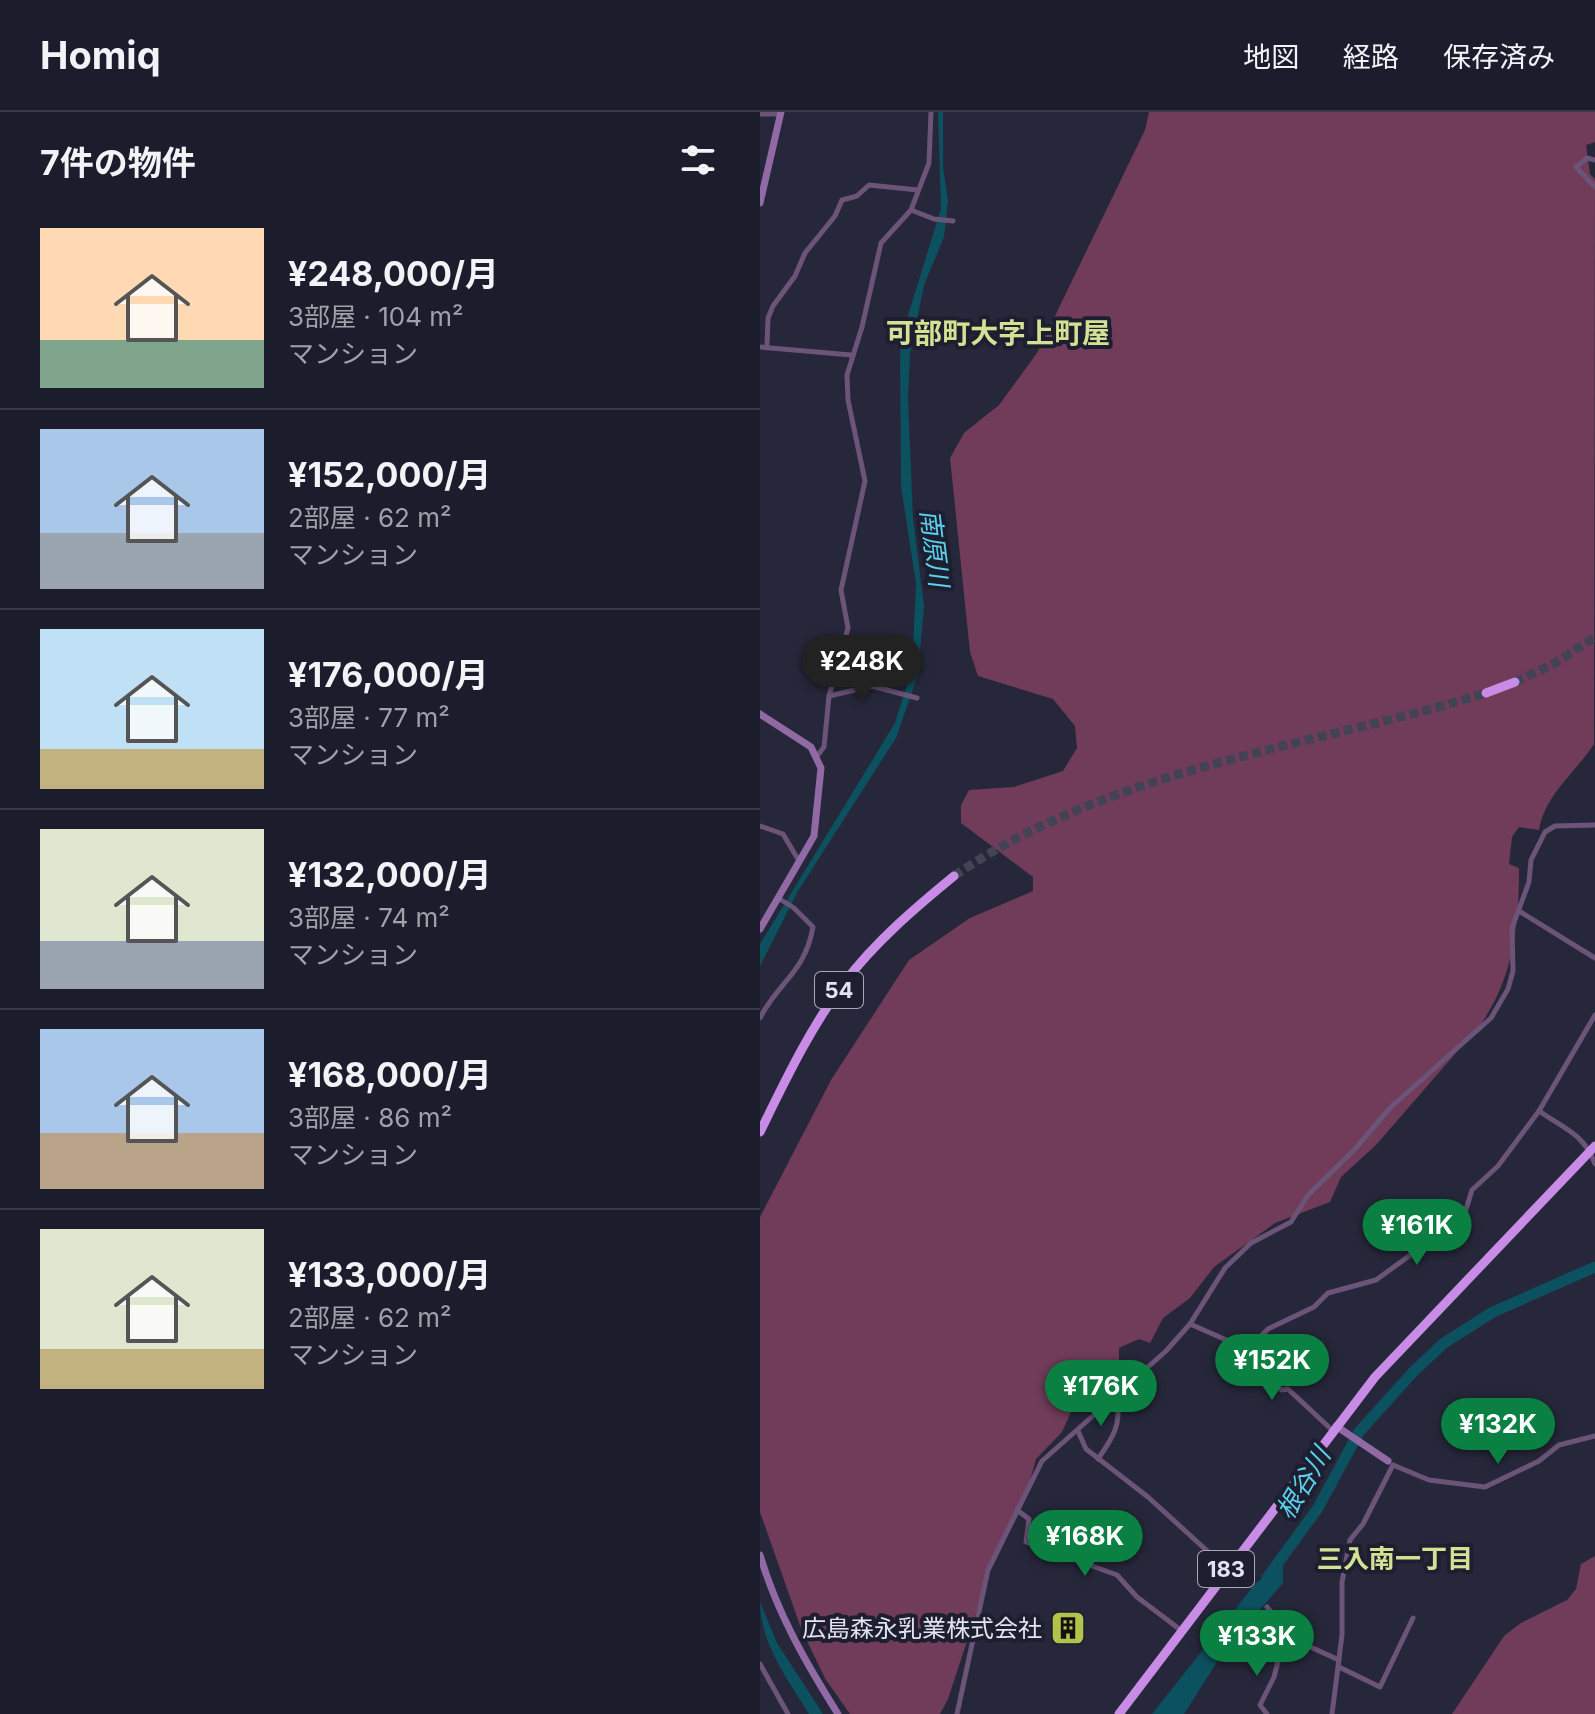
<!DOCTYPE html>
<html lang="ja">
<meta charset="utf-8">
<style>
:root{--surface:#1c1d2c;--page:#292a38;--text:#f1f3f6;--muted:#a0a2a9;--line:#3a3b48;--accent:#0b8043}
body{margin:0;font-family:Inter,"Noto Sans JP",sans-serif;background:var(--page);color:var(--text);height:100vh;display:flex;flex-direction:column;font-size:30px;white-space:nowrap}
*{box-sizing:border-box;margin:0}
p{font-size:26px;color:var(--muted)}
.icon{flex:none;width:44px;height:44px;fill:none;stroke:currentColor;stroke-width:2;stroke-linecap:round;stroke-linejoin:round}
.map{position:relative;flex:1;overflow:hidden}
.details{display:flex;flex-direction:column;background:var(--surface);width:760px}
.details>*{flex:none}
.price{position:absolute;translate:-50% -68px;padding:0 18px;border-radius:28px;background:var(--accent);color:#fff;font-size:26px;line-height:52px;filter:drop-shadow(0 2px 4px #0008)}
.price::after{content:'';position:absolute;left:50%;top:48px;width:24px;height:18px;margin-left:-12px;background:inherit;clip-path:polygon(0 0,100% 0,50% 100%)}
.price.current{background:#222;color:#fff}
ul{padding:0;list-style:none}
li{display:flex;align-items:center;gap:24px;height:200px;padding:0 40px}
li+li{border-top:2px solid var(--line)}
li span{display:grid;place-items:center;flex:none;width:224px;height:160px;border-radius:0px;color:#555}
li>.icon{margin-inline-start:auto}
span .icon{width:96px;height:96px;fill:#fffc;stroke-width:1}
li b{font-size:34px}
h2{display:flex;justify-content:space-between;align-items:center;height:96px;padding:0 40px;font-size:34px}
header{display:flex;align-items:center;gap:48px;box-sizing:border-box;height:112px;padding:0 40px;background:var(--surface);border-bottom:2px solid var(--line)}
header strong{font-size:38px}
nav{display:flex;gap:44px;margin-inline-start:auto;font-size:28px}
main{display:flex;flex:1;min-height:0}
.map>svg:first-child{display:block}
</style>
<header>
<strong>Homiq</strong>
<nav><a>地図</a><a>経路</a><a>保存済み</a></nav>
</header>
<main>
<section class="details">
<h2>7件の物件<svg class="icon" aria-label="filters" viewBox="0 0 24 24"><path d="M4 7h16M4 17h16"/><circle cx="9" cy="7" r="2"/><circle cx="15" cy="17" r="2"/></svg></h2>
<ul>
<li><span style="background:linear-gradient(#ffd9b3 70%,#7fa58c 0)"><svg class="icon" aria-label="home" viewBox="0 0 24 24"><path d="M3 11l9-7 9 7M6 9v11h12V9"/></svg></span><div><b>¥248,000/月</b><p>3部屋 · 104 m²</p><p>マンション</p></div></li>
<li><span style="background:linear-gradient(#a9c7e8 65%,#9aa5b1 0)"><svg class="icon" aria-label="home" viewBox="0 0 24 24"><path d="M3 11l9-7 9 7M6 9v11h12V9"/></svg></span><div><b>¥152,000/月</b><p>2部屋 · 62 m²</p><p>マンション</p></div></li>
<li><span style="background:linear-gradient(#bfe0f5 75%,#c2b280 0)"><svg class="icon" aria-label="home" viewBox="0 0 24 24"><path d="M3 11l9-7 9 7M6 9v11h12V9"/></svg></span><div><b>¥176,000/月</b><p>3部屋 · 77 m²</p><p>マンション</p></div></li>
<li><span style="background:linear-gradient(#dfe7d0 70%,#9aa5b1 0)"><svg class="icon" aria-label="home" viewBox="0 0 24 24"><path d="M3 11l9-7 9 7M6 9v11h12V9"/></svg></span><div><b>¥132,000/月</b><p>3部屋 · 74 m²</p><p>マンション</p></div></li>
<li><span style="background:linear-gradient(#a9c7e8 65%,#b9a48a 0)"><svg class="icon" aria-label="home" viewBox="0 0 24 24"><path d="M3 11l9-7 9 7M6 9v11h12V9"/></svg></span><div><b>¥168,000/月</b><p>3部屋 · 86 m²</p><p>マンション</p></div></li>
<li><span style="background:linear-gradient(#dfe7d0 75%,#c2b280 0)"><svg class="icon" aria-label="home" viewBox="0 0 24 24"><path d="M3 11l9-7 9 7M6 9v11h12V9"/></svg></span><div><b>¥133,000/月</b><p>2部屋 · 62 m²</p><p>マンション</p></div></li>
</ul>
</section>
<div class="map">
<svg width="835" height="1602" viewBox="0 0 835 1602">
<rect width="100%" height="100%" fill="#26273a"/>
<g fill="#703c59">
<path d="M 389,0 L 835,0 L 835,30 L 826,33 L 830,62 L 835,67 L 834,632 C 815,661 785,683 779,718 L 759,715 L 752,725 L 749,752 L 759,756 C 759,813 754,864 721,912 L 616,1033 L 581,1065 L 570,1090 L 515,1111 L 454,1155 L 430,1186 L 403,1206 L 390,1231 L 379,1227 L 359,1236 L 359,1260 L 344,1274 L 319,1282 L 302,1320 L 276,1347 L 264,1390 L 229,1462 L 188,1587 L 180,1602 L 90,1602 L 66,1568 L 42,1519 L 0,1400 L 0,1105 L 71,968 L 149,848 L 210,806 L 273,779 L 273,765 L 201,711 L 201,693 L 209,678 L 254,675 L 303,659 L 317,636 L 315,614 L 293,587 L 218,564 L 210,540 L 190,346 L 204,321 L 239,293 L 277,241 L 385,18 Z"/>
<polygon points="835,1444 835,1602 692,1602 744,1524 761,1511 807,1488 816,1477 821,1452"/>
</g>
<g fill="#0c515f">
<polygon points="178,0 183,0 183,55 188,89 184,125 164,173 150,243 148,285 153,406 164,494 158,563 136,626 38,779 0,854 0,832 135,611 152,556 156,472 141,374 140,229 181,97"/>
<polygon points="523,1449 523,1471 464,1539 424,1602 392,1602 495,1472"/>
<path d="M 0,1490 L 17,1531 L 63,1602 L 49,1602 C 28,1568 0,1531 0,1490 Z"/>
</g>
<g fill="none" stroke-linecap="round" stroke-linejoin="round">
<polyline stroke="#0c515f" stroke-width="11" points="507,1466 558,1396 599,1320 653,1260 684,1231 733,1200 835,1155"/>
<g stroke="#424355" stroke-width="9" stroke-dasharray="9 4.5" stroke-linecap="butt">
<polyline points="755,570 795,551 835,525"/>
<path d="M 194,764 C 351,656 547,636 726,581"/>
</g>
<g stroke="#6c5478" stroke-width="5">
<polyline points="0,2 21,2"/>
<polyline points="835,48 827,46 816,55 835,75"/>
<polyline points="151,98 174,107 193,109"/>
<polyline points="7,234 8,206 13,194 35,164 45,141 75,104 82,88 97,84 109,73 158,78"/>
<polyline points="0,235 91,243"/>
<polyline points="69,584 112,574 157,586"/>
<polyline points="57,644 64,635 69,584 88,516 81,478 105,369 88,288 87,263 102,215 121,131 151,98 169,51 171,0"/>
<polyline points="0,714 23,722 39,749"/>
<polyline points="759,799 835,846"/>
<path d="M 0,906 C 18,870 45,861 53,815 L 34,796 L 18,786"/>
<path d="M 779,999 C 805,1017 824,1022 835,1052"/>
<polyline points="430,1212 480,1234 503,1268 522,1278 528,1277 572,1318"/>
<polyline points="480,1234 492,1233 508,1217 554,1195 568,1181 616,1168 649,1144 683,1126 703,1107 712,1078 738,1054 779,999 835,903"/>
<polyline points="318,1319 326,1337 388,1385 467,1457"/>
<path d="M 338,1347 C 352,1327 363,1311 356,1286"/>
<polyline points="633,1353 669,1368 725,1375 779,1349 799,1333 835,1324"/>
<polyline points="257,1398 269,1407 266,1430 357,1463 377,1485 422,1519"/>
<polyline points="507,1495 535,1528 579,1548"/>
<polyline points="0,1552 28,1602"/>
<polyline points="579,1555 620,1575 653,1506"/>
<polyline points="197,1602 228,1458 282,1349 406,1239 430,1212 465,1156 491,1131 531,1110 548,1083 594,1038 631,995 731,906 748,877 753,859 752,816 769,770 771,748 785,720 795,714 835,713"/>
<polyline points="507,1602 500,1593 514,1565 526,1519"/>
<polyline points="572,1602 582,1523 582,1470 590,1428 603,1412 633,1353"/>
</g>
<g stroke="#916aa5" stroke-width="7">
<polyline points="0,91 21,0"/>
<polyline points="0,602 51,635 61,656 54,724 0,817"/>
<polyline points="576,1314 628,1349"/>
<path d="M 0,1443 C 17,1501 46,1551 78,1602"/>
</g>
<g stroke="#c88be6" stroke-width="9">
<polyline points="726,581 755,570"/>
<path d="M 0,1020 C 25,969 50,916 84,871 C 115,830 155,796 194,764"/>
<polyline points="359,1602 615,1265 835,1034"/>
</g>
</g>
<defs>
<g id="building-square" transform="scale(1.8)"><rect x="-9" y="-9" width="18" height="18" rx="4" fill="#b2c34c" stroke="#1d1e2f"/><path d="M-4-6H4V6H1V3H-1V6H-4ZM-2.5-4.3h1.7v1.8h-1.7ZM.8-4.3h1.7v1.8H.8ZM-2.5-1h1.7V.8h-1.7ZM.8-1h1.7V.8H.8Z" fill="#111"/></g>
</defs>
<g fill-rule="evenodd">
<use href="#building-square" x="308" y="1516"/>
</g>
<g text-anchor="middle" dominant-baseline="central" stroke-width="8" stroke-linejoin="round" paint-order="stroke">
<g fill="#1d1e2f" stroke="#a7a8b5" stroke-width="2">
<rect x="55" y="860" width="48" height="36" rx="6"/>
<rect x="438" y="1439" width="56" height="36" rx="6"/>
</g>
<g font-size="22" font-weight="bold" fill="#e2e3ef">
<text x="79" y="878">54</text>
<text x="466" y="1457">183</text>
</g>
<g font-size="24" fill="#e2e3ef" stroke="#1d1e2f" text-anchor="end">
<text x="282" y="1516">広島森永乳業株式会社</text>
</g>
<g font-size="26" font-style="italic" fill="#5ad2ee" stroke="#1d1e2f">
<text transform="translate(175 436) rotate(83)">南原川</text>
<text transform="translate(543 1371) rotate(-59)">根谷川</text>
</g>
<g font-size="26" font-weight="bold" fill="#d4e194" stroke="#1d1e2f">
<text x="635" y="1446">三入南一丁目</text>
</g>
<g font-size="28" font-weight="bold" fill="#d4e194" stroke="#1d1e2f">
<text x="238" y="221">可部町大字上町屋</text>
</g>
</g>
</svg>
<b class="price current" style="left:102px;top:591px">¥248K</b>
<b class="price" style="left:657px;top:1155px">¥161K</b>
<b class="price" style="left:512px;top:1290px">¥152K</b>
<b class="price" style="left:341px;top:1316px">¥176K</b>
<b class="price" style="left:738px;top:1354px">¥132K</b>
<b class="price" style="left:325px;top:1466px">¥168K</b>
<b class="price" style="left:497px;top:1566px">¥133K</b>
</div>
</main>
